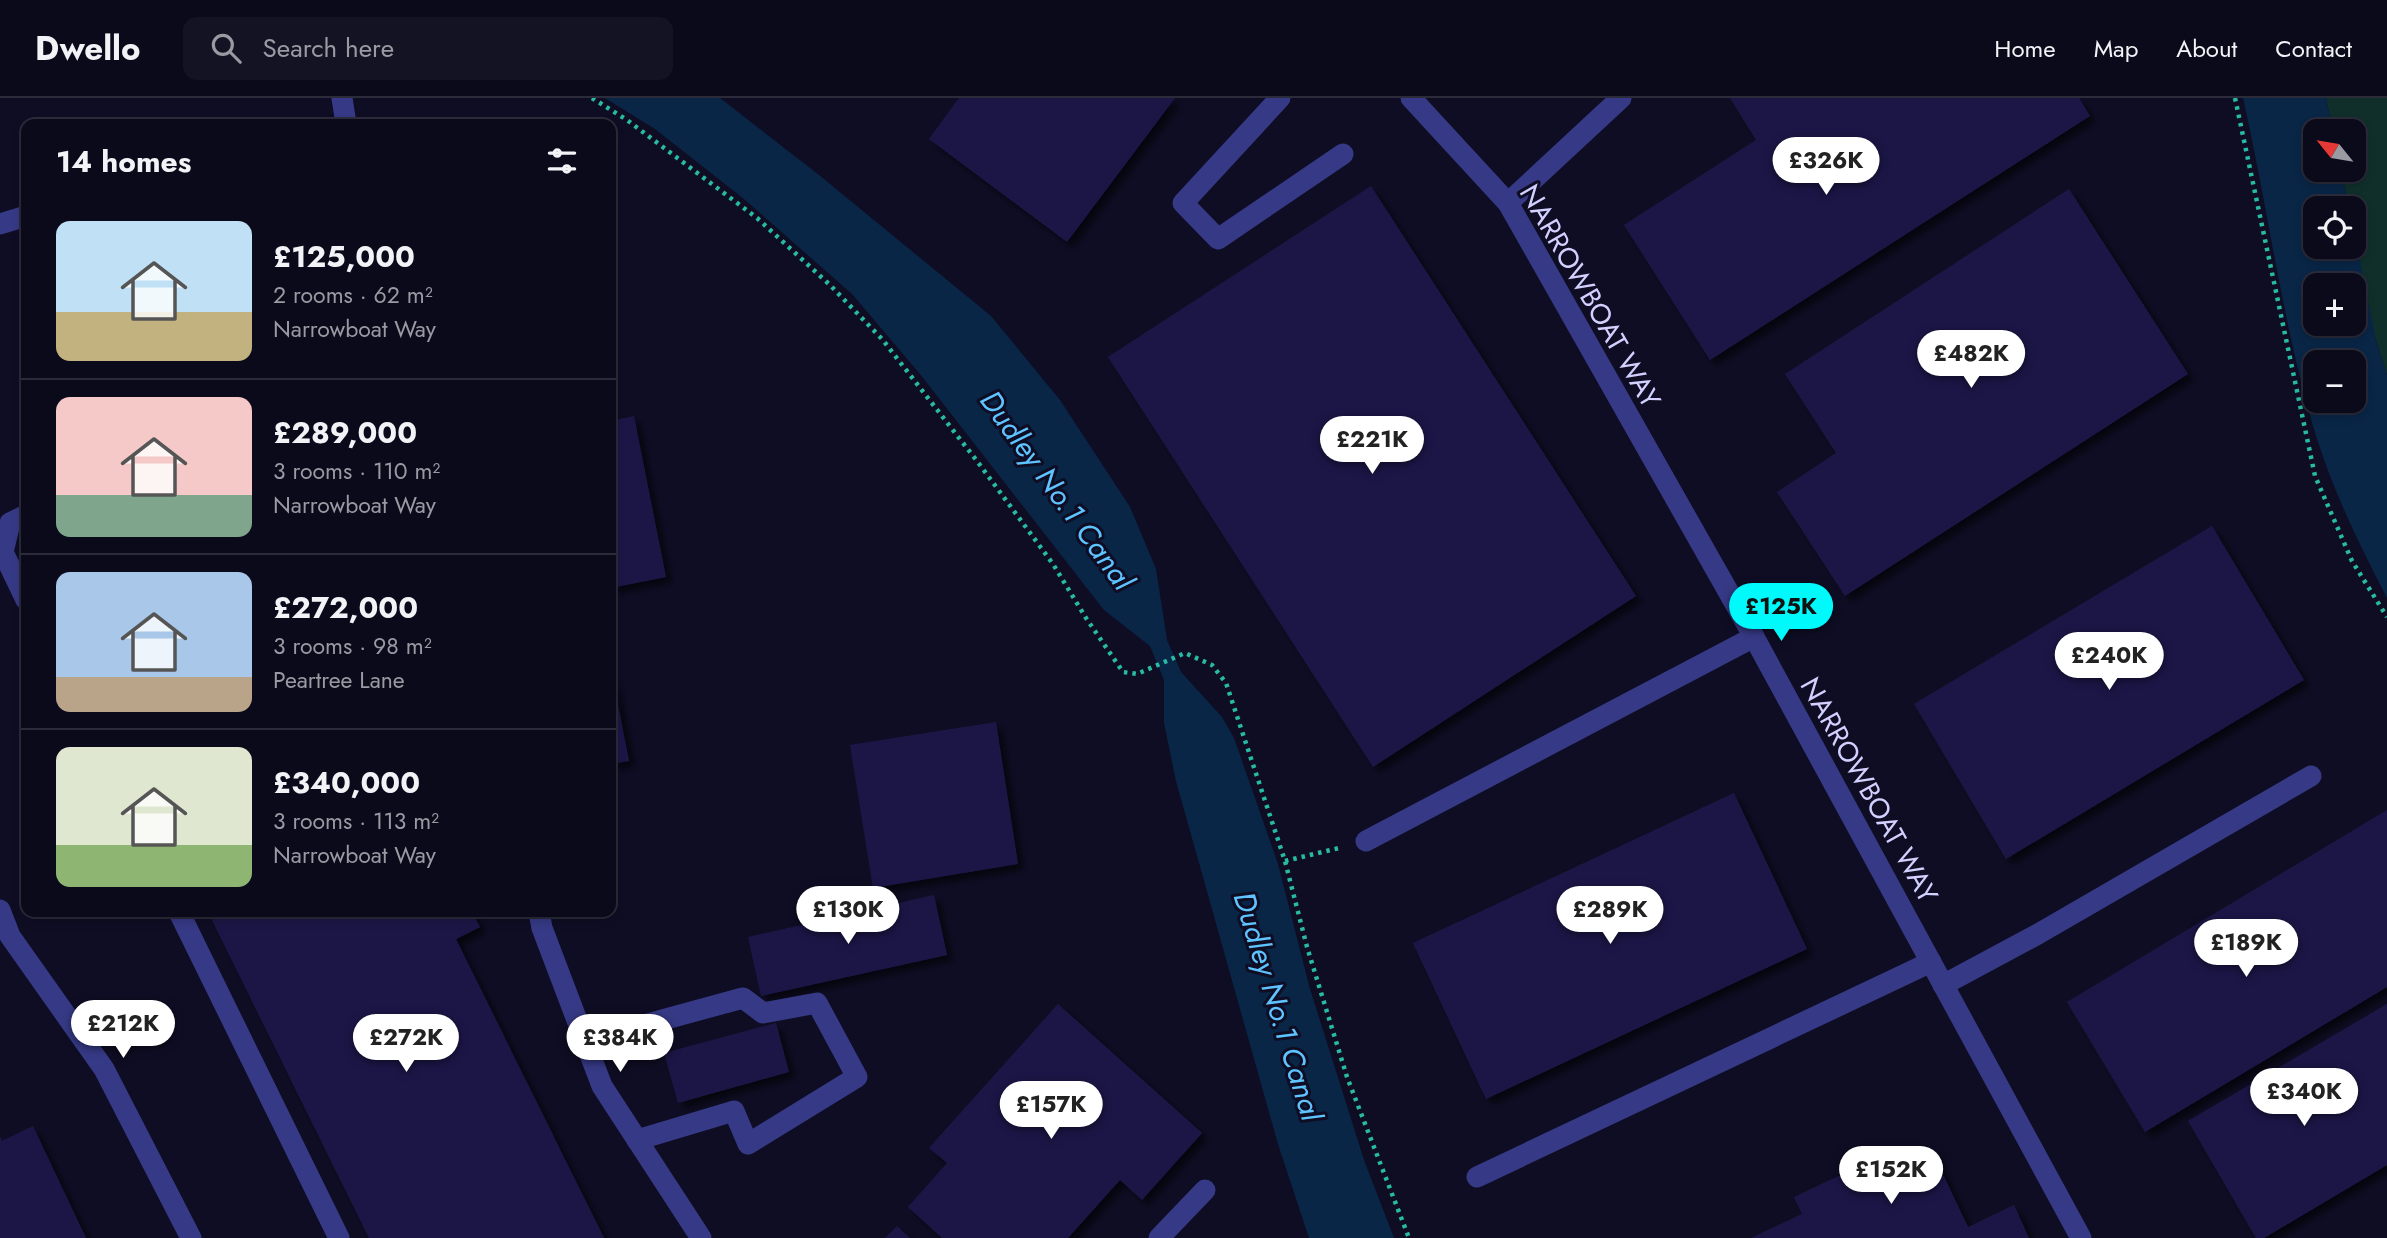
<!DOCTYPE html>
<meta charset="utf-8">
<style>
:root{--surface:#0b0a1b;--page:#141324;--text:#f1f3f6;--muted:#9a9aa3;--line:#2b2b3a;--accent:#00fafb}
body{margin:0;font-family:Jost,sans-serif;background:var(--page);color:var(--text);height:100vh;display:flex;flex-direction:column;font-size:26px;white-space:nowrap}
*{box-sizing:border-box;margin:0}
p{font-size:23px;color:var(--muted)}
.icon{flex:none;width:38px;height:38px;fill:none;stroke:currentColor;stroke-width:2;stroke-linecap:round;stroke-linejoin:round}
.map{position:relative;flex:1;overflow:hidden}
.side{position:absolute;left:21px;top:21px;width:595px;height:798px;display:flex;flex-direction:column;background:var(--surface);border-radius:14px;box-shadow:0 4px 10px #0003,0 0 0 2px var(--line)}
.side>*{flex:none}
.needle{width:46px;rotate:300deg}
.buttons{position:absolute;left:2303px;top:21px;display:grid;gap:14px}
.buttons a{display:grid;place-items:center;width:63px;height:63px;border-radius:14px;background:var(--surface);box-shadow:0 4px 10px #0003,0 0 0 2px var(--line);font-size:35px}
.price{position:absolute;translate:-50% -60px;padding:0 16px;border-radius:24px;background:#fff;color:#222;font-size:23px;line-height:46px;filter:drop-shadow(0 2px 4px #0008)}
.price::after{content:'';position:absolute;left:50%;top:42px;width:21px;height:16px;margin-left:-10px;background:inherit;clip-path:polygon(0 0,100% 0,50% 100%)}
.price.on{background:var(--accent);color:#111}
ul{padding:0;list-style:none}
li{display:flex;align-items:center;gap:21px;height:175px;padding:0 35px}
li+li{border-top:2px solid var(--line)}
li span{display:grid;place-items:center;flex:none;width:196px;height:140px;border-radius:14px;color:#555}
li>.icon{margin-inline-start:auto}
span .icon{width:84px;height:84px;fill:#fffc;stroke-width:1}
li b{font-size:30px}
h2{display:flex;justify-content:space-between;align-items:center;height:84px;padding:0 35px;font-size:30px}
header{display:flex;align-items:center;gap:42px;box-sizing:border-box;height:98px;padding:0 35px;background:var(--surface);border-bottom:2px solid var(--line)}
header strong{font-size:33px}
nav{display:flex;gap:38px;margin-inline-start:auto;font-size:24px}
.search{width:490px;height:63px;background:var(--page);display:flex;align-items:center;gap:18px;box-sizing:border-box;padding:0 24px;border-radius:14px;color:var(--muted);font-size:26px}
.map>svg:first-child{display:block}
</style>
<header>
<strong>Dwello</strong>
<div class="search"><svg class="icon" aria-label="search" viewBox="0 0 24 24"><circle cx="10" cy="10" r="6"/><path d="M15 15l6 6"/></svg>Search here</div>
<nav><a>Home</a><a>Map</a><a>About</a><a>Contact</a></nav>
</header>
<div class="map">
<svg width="2387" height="1140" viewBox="0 0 2387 1140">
<defs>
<filter id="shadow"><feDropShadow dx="6" dy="6" stdDeviation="3.5" flood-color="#0009"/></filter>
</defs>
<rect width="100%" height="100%" fill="#0f0d24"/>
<path fill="#102f2b" d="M 2326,0 L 2387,0 L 2387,277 C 2370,227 2354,162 2354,110 L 2349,110 L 2341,72 L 2354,72 L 2354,33 L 2333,33 Z"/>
<g fill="#092647" fill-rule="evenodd">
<polygon points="605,0 720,0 819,77 991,218 1060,302 1130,409 1156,471 1167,542 1181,574 1222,619 1234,640 1278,766 1310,891 1364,1062 1394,1140 1309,1140 1278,1046 1176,683 1164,625 1164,582 1150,548 1104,512 920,276 852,196 744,101 655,31"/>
<path d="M 2243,0 L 2326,0 L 2333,33 L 2315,33 L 2315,72 L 2341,72 L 2349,110 L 2315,110 L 2315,149 L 2354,149 L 2354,133 L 2376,243 L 2387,277 L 2387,500 C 2361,450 2335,397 2318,344 C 2283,232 2269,114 2243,0 ZM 2315,187 L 2354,187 L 2354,226 L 2315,226 ZM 2315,264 L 2354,264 L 2354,303 L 2315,303 Z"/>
</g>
<g fill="#1d1846" filter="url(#shadow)">
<polygon points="959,0 1175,0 1067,144 929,41"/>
<polygon points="1730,0 2079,0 2090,18 1710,262 1624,127 1756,42"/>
<polygon points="1371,88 1636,498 1373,669 1108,259"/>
<polygon points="2069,91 2188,276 1845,498 1777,394 1836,355 1785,276"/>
<polygon points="634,318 666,479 611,490 611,323"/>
<polygon points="2212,428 2304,582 2006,761 1914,606"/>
<polygon points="611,571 629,663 611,666"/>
<polygon points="996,624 1018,766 873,790 850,647"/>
<polygon points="1734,695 1807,851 1486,1001 1413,845"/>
<polygon points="2387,712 2387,889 2145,1034 2067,904"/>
<polygon points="934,797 947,857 761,898 748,839"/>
<polygon points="208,814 472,814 480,829 456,841 604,1140 369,1140"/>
<polygon points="1058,906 1202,1035 1142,1102 1120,1082 1068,1140 942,1140 908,1109 947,1065 929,1050"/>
<polygon points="2387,906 2387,1067 2264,1140 2256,1140 2188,1023"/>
<polygon points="776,925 789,974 678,1005 664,955"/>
<polygon points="33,1028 86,1140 0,1140 0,1038 2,1043"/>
<polygon points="1900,1049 1907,1065 1932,1053 1968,1129 2014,1107 2029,1140 1751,1140 1802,1116 1794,1099"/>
<polygon points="897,1128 910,1140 885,1140"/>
</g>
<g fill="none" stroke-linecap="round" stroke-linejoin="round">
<g stroke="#28bba4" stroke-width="4.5" stroke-dasharray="3.5 5" stroke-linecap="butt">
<polyline points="592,0 627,22 757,120 830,187 882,241 977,363 1053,466 1086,520 1123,574 1137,576 1185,555 1212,567 1226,585 1285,763 1307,849 1347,979 1409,1140"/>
<polyline points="2235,0 2315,378 2352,463 2387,519"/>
<polyline points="1285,763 1339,750"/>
</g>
<g stroke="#363a86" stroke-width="21">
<polyline points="342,0 346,26"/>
<polyline points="1280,0 1183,105 1218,141 1343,56"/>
<polyline points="1411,0 1508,105 1754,539 2081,1140"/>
<polyline points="1508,105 1621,0"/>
<polyline points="0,126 26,118"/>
<polyline points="26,417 10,425 3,454 26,502"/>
<polyline points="1366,743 1754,539"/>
<polyline points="0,812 10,838 104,971 191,1140"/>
<polyline points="179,814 339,1140"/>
<polyline points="539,814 542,830 602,988 701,1140"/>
<polyline points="1943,887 2038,836 2311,678"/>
<polyline points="585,943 743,900 763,915 817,905 857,979 748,1046 734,1013 637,1042"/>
<polyline points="1477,1079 1931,864"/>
<polyline points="1159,1140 1205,1092"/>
</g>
</g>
<g text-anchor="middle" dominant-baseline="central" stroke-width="6" stroke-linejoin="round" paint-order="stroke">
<g font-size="28" fill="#d1d0ff" stroke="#0f0d24">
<text transform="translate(1590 198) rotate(60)">NARROWBOAT WAY</text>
<text transform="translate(1869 692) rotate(61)">NARROWBOAT WAY</text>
</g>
<g font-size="30" font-style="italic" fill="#5ec4ff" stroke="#0f0d24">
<text transform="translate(1057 392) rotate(54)">Dudley No.1 Canal</text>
<text transform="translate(1278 908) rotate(73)">Dudley No.1 Canal</text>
</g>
</g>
</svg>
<div class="buttons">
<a><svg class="needle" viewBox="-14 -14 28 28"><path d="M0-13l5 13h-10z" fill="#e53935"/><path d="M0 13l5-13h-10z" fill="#9a9aa3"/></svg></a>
<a><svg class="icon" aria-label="locate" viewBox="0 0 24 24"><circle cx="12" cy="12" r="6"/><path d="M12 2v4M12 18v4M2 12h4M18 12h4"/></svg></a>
<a>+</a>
<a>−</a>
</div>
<b class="price" style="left:1826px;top:99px">£326K</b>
<b class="price" style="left:1971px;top:292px">£482K</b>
<b class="price" style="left:1372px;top:378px">£221K</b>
<b class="price on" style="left:1781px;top:545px">£125K</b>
<b class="price" style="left:2109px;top:594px">£240K</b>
<b class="price" style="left:848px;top:848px">£130K</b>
<b class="price" style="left:1610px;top:848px">£289K</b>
<b class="price" style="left:2246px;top:881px">£189K</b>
<b class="price" style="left:123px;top:962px">£212K</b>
<b class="price" style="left:406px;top:976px">£272K</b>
<b class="price" style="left:620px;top:976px">£384K</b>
<b class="price" style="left:2304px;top:1030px">£340K</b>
<b class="price" style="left:1051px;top:1043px">£157K</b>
<b class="price" style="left:1891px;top:1108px">£152K</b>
<section class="side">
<h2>14 homes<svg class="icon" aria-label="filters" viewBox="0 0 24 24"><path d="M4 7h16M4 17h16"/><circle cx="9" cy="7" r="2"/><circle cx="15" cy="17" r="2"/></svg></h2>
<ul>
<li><span style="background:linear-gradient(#bfe0f5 65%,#c2b280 0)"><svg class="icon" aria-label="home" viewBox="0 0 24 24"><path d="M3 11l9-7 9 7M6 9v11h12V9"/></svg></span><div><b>£125,000</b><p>2 rooms · 62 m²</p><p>Narrowboat Way</p></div></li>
<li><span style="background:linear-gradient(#f6c9c9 70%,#7fa58c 0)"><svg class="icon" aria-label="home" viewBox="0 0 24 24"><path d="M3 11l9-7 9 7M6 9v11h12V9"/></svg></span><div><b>£289,000</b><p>3 rooms · 110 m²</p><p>Narrowboat Way</p></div></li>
<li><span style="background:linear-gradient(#a9c7e8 75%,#b9a48a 0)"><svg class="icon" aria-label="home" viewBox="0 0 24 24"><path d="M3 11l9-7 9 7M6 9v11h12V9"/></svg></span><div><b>£272,000</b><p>3 rooms · 98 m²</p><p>Peartree Lane</p></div></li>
<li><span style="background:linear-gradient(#dfe7d0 70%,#8fb573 0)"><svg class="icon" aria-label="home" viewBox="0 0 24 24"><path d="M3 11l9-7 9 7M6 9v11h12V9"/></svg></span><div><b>£340,000</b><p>3 rooms · 113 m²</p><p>Narrowboat Way</p></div></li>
</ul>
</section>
</div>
